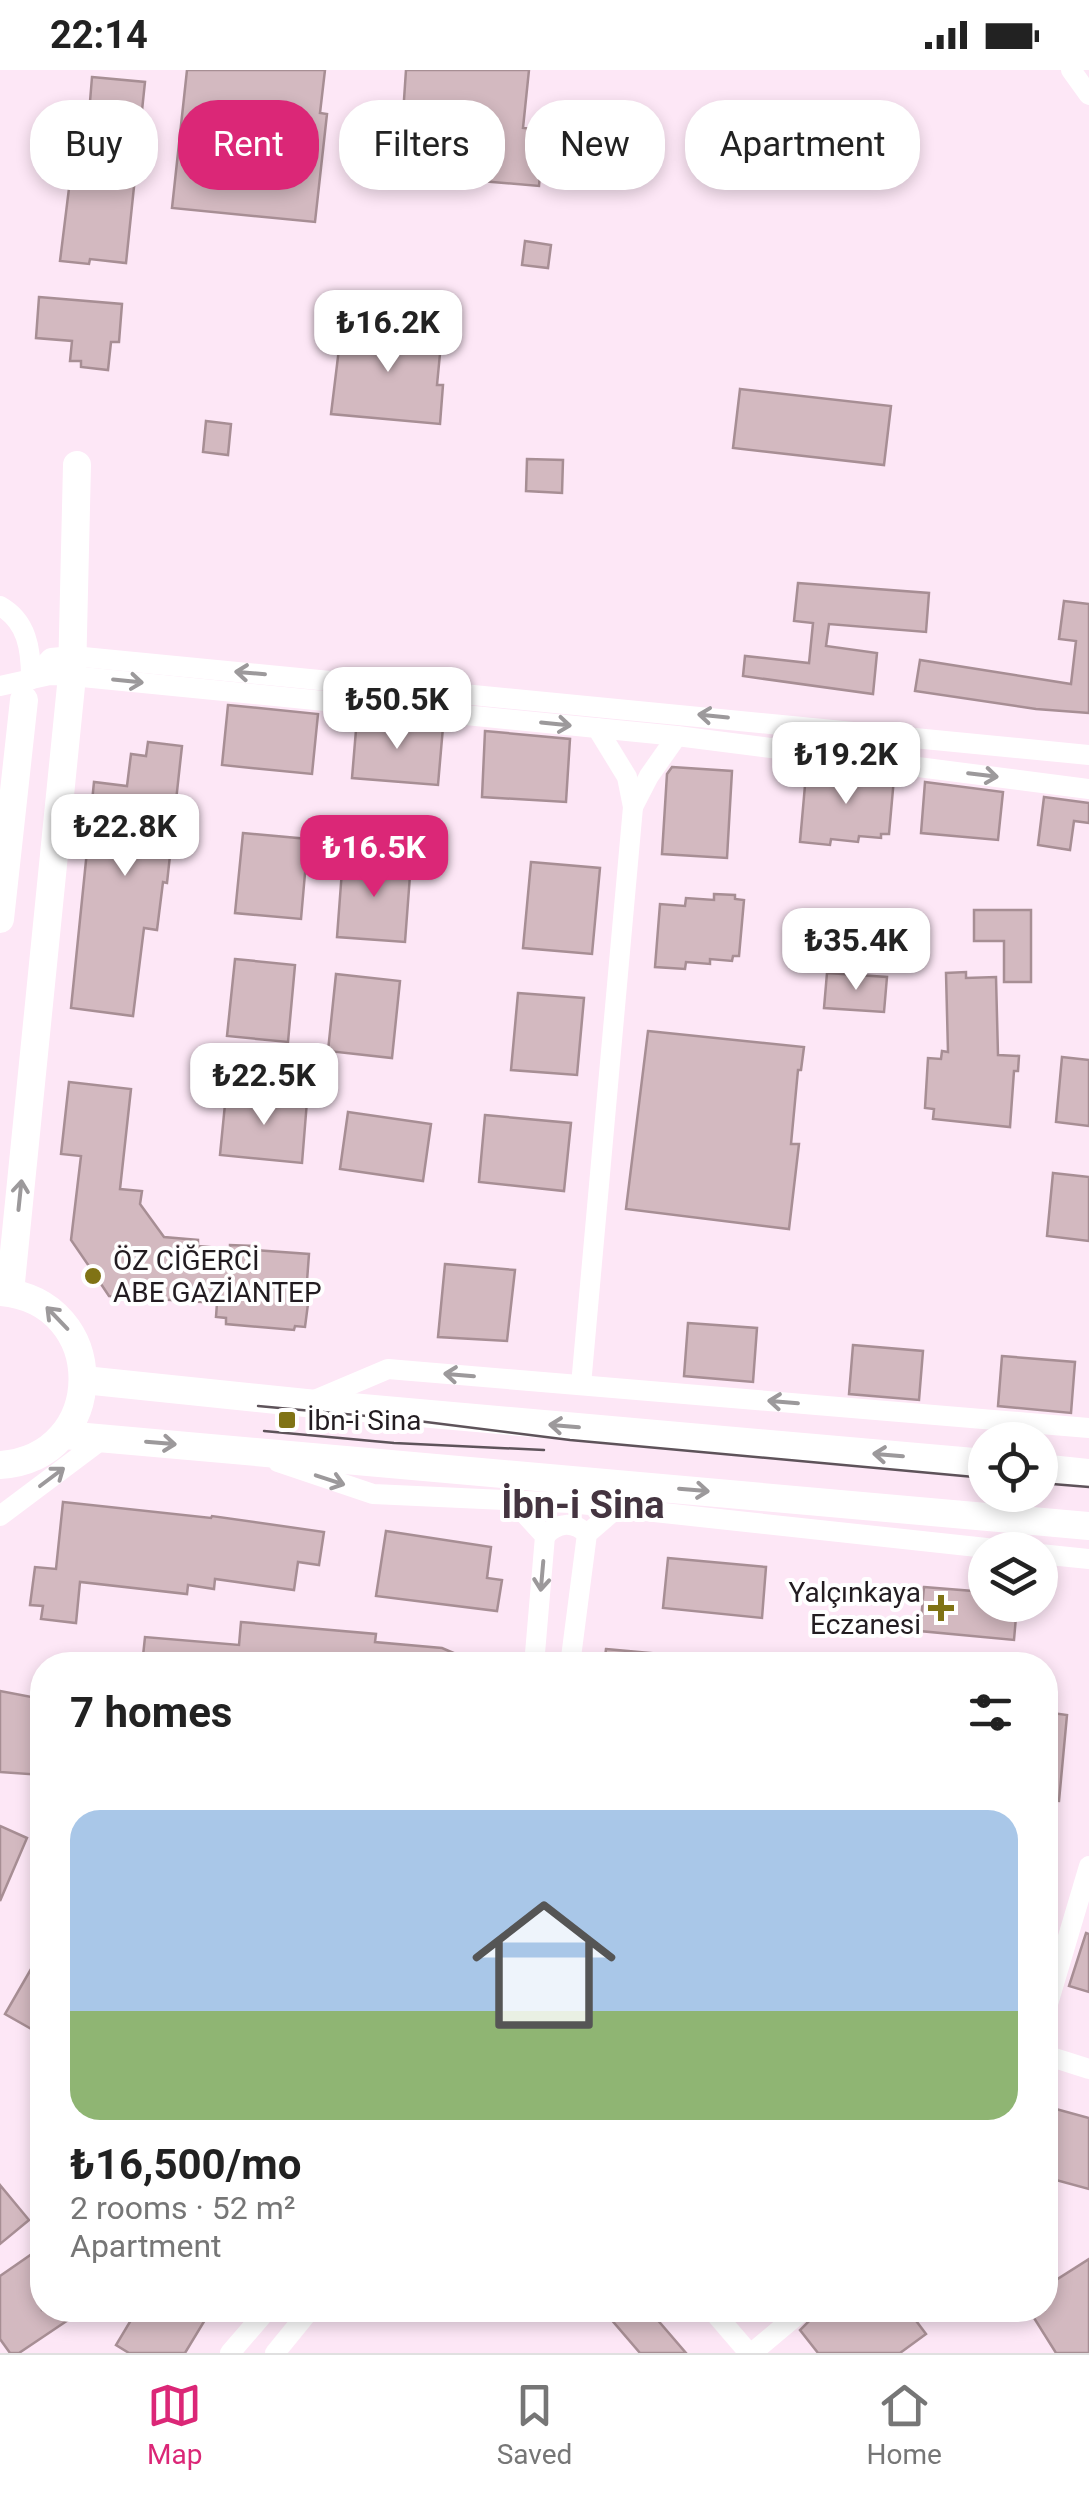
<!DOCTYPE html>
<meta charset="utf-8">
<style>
:root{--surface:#fff;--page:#f2f2f2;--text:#222;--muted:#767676;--line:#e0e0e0;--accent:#db2777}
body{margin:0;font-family:Roboto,sans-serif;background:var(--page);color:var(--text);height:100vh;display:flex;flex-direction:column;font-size:38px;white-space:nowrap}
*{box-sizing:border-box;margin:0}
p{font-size:32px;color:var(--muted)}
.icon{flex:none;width:55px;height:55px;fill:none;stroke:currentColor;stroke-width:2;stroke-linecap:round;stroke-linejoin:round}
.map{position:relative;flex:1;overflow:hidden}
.drawer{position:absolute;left:30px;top:1582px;width:1028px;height:670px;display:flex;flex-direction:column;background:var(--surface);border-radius:40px;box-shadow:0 5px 15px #0003}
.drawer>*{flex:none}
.guide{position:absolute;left:30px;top:30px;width:1030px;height:90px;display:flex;gap:20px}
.buttons{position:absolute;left:968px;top:1352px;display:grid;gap:20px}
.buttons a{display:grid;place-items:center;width:90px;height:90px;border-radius:50%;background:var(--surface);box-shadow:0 5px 15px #0003;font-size:50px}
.price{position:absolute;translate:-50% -85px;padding:0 22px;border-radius:20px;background:#fff;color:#222;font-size:32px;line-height:65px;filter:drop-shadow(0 2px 5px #0008)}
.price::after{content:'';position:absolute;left:50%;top:60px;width:30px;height:22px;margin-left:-15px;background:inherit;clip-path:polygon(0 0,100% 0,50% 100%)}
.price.current{background:var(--accent);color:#fff}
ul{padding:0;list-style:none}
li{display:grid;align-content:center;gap:20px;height:530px;padding:0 40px}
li+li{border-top:2px solid var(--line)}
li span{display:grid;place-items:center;height:310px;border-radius:30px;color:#555}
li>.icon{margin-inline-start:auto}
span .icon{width:180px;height:180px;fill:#fffc;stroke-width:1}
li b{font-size:42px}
h2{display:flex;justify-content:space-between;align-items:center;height:120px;padding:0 40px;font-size:42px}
.pill{padding:0 35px;border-radius:40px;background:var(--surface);box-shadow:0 5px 15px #0003;font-size:35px;line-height:90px}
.pill.current{background:var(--accent);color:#fff}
.status{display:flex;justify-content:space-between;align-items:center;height:70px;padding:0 50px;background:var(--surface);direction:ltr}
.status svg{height:28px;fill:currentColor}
.tab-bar{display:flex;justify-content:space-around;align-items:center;height:140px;border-top:2px solid var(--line);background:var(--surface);font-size:28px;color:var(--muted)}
.tab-bar a{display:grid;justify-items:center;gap:5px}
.tab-bar .current{color:var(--accent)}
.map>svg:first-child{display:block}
</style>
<div class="status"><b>22:14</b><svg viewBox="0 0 49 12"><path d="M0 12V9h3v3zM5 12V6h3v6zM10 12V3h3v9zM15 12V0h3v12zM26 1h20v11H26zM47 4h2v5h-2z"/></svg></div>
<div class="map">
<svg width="1089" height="2283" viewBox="0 0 1089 2283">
<rect width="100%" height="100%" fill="#fde7f6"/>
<g fill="#d3b9c0" stroke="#a78e94" stroke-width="2.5">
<polygon points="187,0 325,0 320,43 327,44 315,152 172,138"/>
<polygon points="406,0 529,0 523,58 544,60 539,116 399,104"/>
<polygon points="92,7 145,12 126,193 90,189 89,194 60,191 75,70 60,69 62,41 89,44"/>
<polygon points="525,171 551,175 548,198 522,195"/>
<polygon points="39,227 122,234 119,272 111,272 108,300 81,297 81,291 70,291 72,271 36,268"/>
<polygon points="342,254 442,263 437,315 443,315 440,354 331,344"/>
<polygon points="740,319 891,336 884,395 733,378"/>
<polygon points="206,351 231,354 228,385 203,382"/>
<polygon points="527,389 563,390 562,423 526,421"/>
<polygon points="798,513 929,523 926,562 829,554 826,576 877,583 873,624 743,606 745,586 809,593 813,553 794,551"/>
<polygon points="1064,531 1089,534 1089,643 1036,639 915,621 920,590 1071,614 1076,571 1059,569"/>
<polygon points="228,635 318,644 312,704 222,695"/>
<polygon points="357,648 443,657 438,715 352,708"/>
<polygon points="485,661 570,669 566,732 482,727"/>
<polygon points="148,672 182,676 167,813 163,812 157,860 144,858 133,946 71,938 94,712 127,716 131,684 146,686"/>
<polygon points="672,697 732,701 727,788 662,784 667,704"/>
<polygon points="816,701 894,708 889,764 881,764 881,768 859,766 858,772 831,769 830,775 800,772 806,704 816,705"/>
<polygon points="925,712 1003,722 998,770 921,763"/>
<polygon points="1044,727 1089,733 1089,753 1074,751 1070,780 1038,775"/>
<polygon points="243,763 308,769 301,849 235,843"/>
<polygon points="343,787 411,792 405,872 337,867"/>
<polygon points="531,792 600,798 592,884 523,878"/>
<polygon points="714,824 735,825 735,829 744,830 739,886 733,886 732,891 710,889 710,894 686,892 685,899 655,897 660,834 685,836 686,828 714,830"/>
<polygon points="974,840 1031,840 1031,912 1004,912 1004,871 974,871"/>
<polygon points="235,889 295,895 288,972 227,966"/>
<polygon points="966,902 966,908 996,907 998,985 1019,986 1018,1001 1014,1001 1010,1057 933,1049 934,1039 925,1038 928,988 941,989 942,981 948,982 946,903"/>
<polygon points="827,903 887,907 884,942 824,938"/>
<polygon points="336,904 400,911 392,988 328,981"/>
<polygon points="518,923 584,928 577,1005 511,1000"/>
<polygon points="648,961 804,977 801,1000 798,1000 791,1074 799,1074 789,1159 626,1139"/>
<polygon points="1062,987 1089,990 1089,1056 1056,1052"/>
<polygon points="69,1012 131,1019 120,1119 142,1121 140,1134 164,1167 198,1170 198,1176 230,1179 230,1175 254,1176 254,1180 309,1184 307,1211 311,1211 305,1257 295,1256 294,1260 226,1254 226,1248 216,1247 217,1233 109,1226 101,1214 88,1213 91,1199 71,1170 81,1086 61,1084"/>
<polygon points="226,1024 307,1031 302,1093 220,1085"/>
<polygon points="348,1042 431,1054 423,1111 340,1099"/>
<polygon points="485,1045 571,1053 564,1121 479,1112"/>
<polygon points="1053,1103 1089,1107 1089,1171 1047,1166"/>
<polygon points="445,1194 515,1200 507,1271 438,1267"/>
<polygon points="688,1253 757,1258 753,1312 684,1306"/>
<polygon points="853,1275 923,1281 919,1330 849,1324"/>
<polygon points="1002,1286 1075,1292 1071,1343 998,1336"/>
<polygon points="63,1432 211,1448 212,1446 324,1462 319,1495 298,1492 294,1520 215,1509 214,1519 188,1515 187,1524 80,1512 76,1553 41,1549 43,1536 30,1535 35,1497 56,1499"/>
<polygon points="386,1461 491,1477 487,1508 502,1510 497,1541 376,1526"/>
<polygon points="668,1488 766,1497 762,1548 663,1538"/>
<polygon points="924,1517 985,1522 985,1535 1017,1535 1014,1570 920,1561"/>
<polygon points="241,1552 376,1564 375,1572 442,1578 482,1595 142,1595 145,1567 239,1575"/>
<polygon points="606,1579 660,1584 659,1595 604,1595"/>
<polygon points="0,1621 42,1629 42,1705 0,1702"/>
<polygon points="1045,1642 1067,1645 1059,1731 1045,1730"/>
<polygon points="0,1756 27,1768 0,1831"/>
<polygon points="1086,1863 1089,1864 1089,1922 1069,1916"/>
<polygon points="42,1880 42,1965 5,1944"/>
<polygon points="1045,2036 1089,2048 1089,2119 1045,2107"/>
<polygon points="0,2115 29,2150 0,2174"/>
<polygon points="42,2177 42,2240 83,2240 19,2283 10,2283 0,2269 0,2206"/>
<polygon points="1089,2189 1089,2283 1056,2283 1029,2240 1045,2240 1045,2217"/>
<polygon points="137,2240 211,2240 185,2283 129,2283 116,2275"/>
<polygon points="619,2240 649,2240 686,2283 640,2283 610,2248"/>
<polygon points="820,2240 908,2240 926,2264 900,2283 818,2283 800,2260"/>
</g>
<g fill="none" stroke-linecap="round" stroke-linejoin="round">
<g stroke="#fff" stroke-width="20">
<polyline points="1071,0 1089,25"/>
<path d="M 0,536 C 27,551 31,579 31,608"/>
<polyline points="30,610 51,588 73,586 1089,685"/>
<polyline points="0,616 50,605 72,606 677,666 1089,719"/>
<polyline points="633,737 649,706 677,666"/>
<polyline points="581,1315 633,737 627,707 597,658"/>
<polyline points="310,1332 388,1299 1089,1358"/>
<polyline points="278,1392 373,1424 571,1433 1005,1480"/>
<polyline points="512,1430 545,1466 534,1595"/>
<polyline points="0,1446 104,1368"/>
<path d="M 545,1466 C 558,1452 573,1451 587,1464"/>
<polyline points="1040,1484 1089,1489"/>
<polyline points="570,1595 587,1464 617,1438"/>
<polyline points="1045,1944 1089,1796"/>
<polyline points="1045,1985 1089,1999"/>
<polyline points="712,2240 749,2283"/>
<polyline points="230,2283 267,2240"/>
<polyline points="275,2283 310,2240"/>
<polyline points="752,2283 803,2240"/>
</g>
<g stroke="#fff" stroke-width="28">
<polyline points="0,849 24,630"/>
<path d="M 0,1222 C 111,1231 109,1388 0,1395"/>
<polyline points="10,1222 72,606 77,395"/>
<polyline points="84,1310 306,1333 985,1393"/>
<polyline points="64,1365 1089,1456"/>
<polyline points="1040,1398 1089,1403"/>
</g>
<g stroke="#5e535a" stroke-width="2.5">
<polyline points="258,1336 410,1350 570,1370 985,1408"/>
<polyline points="264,1361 394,1373 544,1380"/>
<polyline points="1040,1413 1089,1417"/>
</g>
</g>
<defs><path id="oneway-shaft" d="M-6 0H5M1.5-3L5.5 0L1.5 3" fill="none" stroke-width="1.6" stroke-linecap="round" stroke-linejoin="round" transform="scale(2.5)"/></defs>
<g stroke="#9c999b">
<use href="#oneway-shaft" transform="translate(250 603) rotate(-175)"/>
<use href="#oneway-shaft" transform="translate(128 611) rotate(6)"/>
<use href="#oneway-shaft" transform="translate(713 646) rotate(-174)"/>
<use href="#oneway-shaft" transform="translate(556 654) rotate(6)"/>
<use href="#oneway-shaft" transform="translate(983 705) rotate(7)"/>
<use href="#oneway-shaft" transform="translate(20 1125) rotate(-84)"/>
<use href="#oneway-shaft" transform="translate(57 1248) rotate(-134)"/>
<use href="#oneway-shaft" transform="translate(459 1305) rotate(-175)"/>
<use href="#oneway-shaft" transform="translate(783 1332) rotate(-175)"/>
<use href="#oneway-shaft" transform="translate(564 1356) rotate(-175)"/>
<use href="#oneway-shaft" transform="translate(161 1373) rotate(5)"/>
<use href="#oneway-shaft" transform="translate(888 1385) rotate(-175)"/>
<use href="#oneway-shaft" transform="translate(52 1407) rotate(-37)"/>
<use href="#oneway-shaft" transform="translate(330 1410) rotate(18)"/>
<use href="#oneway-shaft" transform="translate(694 1420) rotate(5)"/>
<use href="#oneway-shaft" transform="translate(542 1506) rotate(95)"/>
</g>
<g fill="#807315" stroke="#fff" stroke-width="4">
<circle cx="93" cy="1206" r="10"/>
<rect x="277" y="1340" width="20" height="20" rx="5"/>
<path d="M936 1523h10v10h10v10h-10v10h-10v-10h-10v-10h10z"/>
</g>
<g text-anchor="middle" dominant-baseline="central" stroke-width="8" stroke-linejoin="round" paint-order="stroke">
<g font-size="28" fill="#231c21" stroke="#fff" text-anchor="start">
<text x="113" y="1190">ÖZ CİĞERCİ<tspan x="113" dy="32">ABE GAZİANTEP</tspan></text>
<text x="307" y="1350">İbn-i Sina</text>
<text x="921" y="1522" text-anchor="end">Yalçınkaya<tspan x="921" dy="32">Eczanesi</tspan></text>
</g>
<g font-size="38" font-weight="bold" fill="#443440" stroke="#fff">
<text x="583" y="1435">İbn-i Sina</text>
</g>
</g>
</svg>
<div class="buttons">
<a><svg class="icon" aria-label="locate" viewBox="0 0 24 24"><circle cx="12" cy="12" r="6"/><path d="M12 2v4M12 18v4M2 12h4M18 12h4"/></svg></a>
<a><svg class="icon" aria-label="layers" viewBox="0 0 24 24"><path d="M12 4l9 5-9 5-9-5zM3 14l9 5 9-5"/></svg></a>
</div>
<b class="price" style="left:388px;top:305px">₺16.2K</b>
<b class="price" style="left:397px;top:682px">₺50.5K</b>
<b class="price" style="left:846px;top:737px">₺19.2K</b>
<b class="price" style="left:125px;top:809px">₺22.8K</b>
<b class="price current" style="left:374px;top:830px">₺16.5K</b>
<b class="price" style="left:856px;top:923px">₺35.4K</b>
<b class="price" style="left:264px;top:1058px">₺22.5K</b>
<div class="guide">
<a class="pill">Buy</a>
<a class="pill current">Rent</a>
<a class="pill">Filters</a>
<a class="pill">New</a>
<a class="pill">Apartment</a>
</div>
<section class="drawer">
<h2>7 homes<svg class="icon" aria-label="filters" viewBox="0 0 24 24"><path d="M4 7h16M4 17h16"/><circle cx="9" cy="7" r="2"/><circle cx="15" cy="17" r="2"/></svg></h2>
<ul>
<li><span style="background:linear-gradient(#a9c7e8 65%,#8fb573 0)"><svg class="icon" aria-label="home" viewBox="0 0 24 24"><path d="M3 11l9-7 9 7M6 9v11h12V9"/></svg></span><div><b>₺16,500/mo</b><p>2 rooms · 52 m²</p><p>Apartment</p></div></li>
</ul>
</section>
</div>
<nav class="tab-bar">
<a class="current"><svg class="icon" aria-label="map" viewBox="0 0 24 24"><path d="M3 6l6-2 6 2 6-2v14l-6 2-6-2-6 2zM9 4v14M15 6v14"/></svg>Map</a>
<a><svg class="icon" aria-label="saved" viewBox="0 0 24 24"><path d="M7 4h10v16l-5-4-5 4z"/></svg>Saved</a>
<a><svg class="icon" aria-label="home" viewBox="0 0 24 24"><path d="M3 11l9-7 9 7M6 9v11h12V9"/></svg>Home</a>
</nav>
